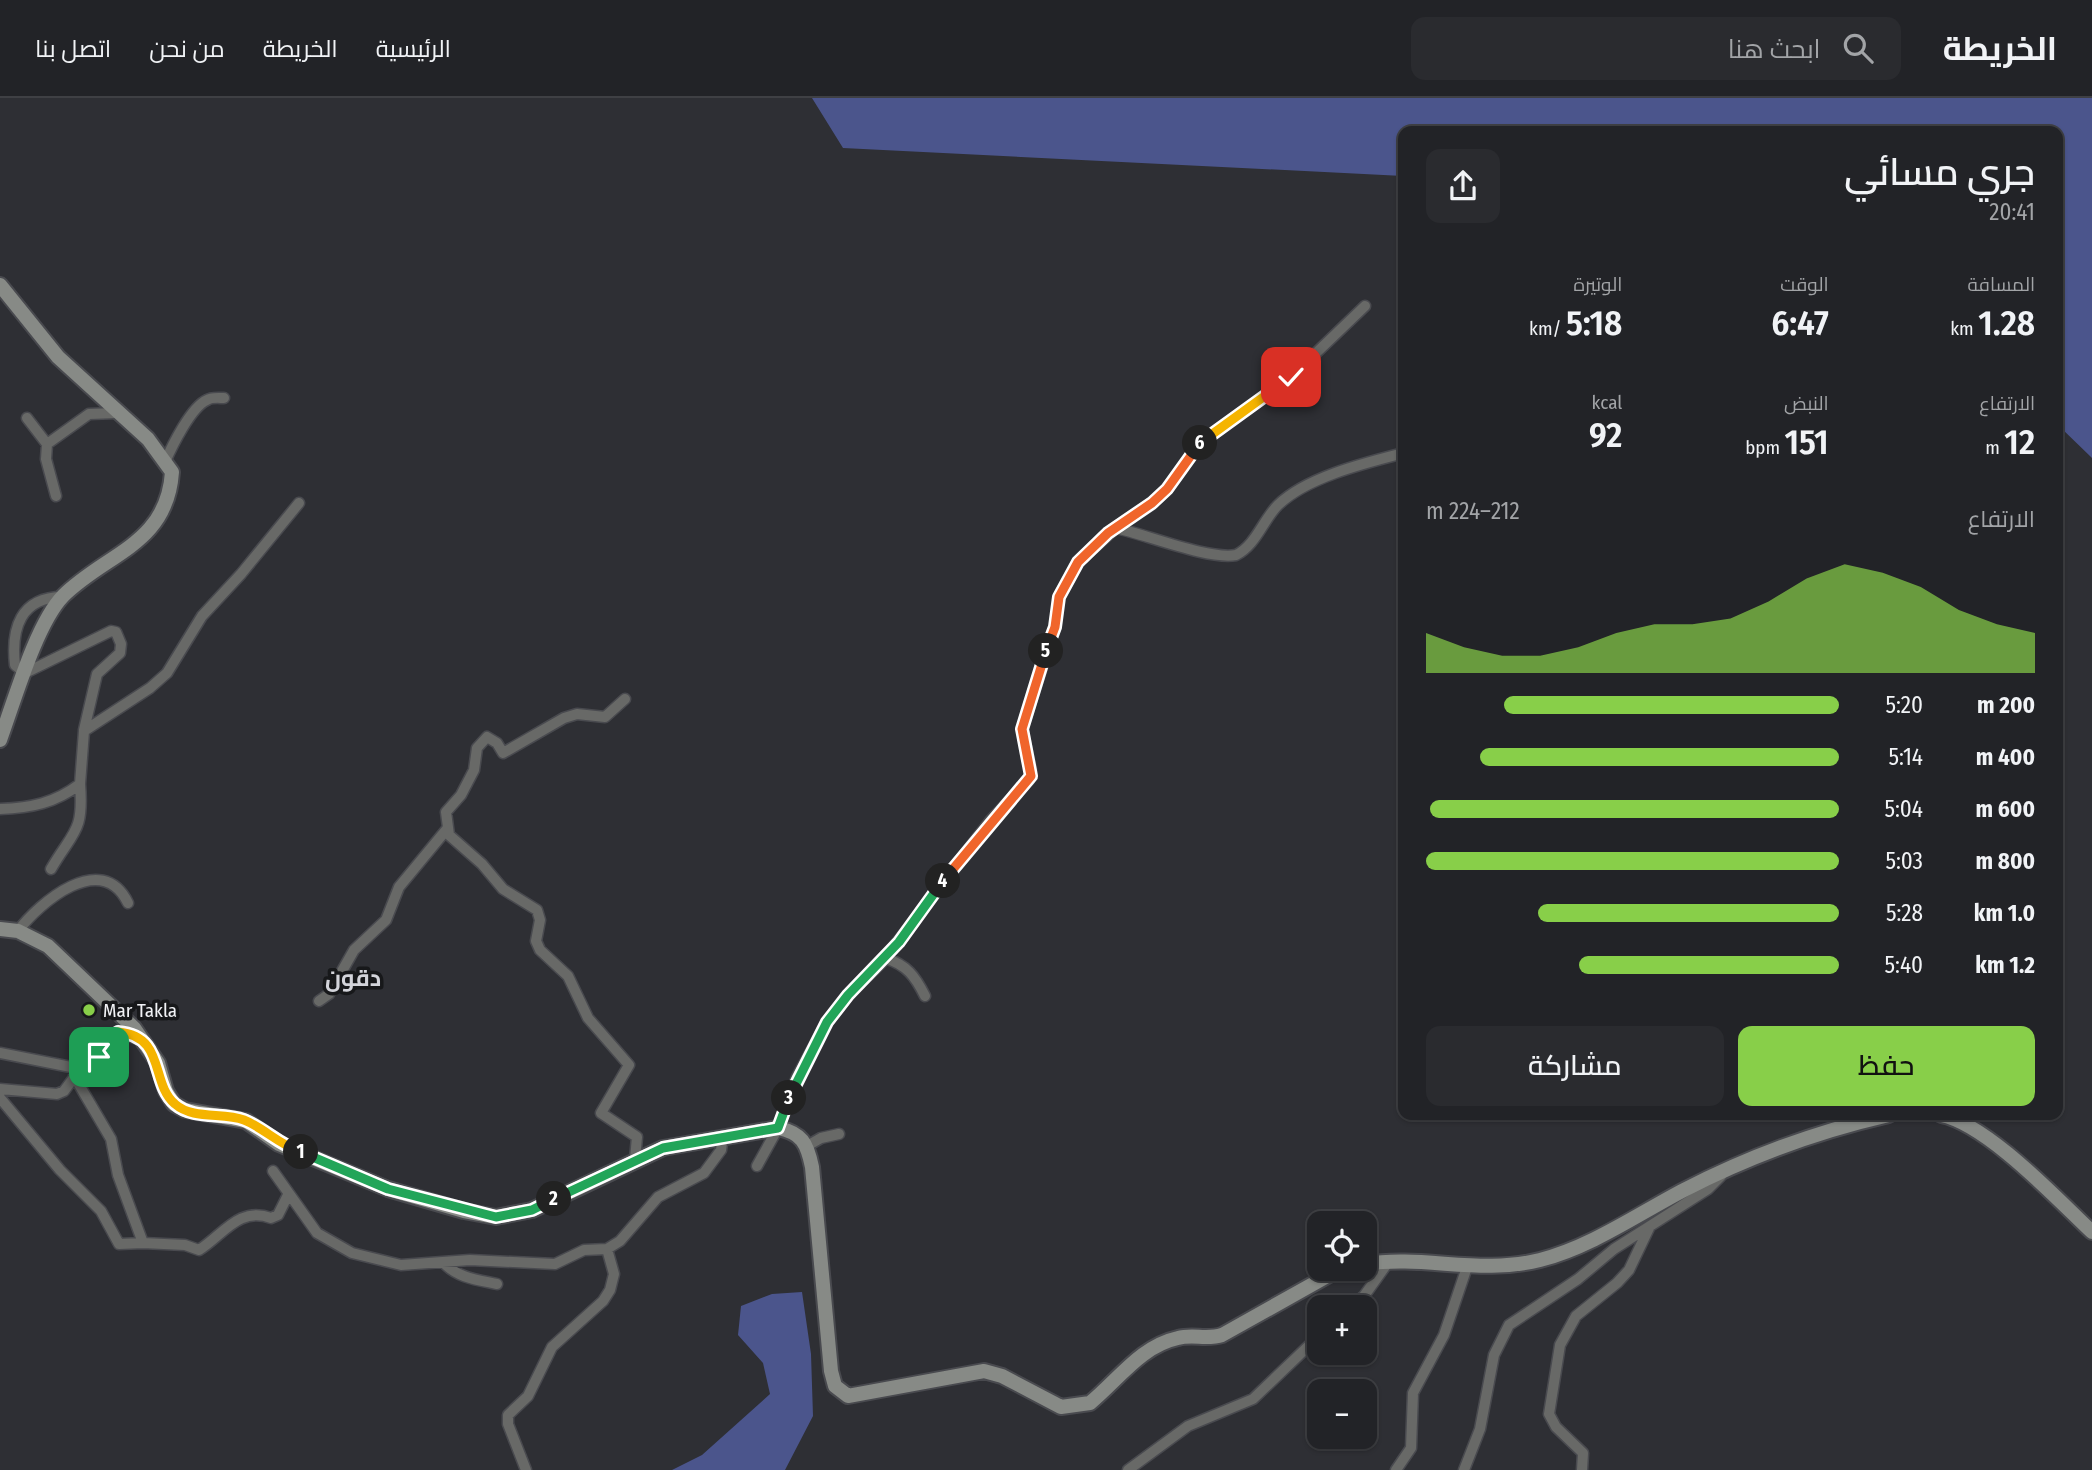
<!DOCTYPE html>
<html lang="ar">
<head>
<meta charset="utf-8">
<style>
  :root { --surface:#222327; --page:#2a2b2f; --text:#f1f3f6; --muted:#a2a4a7; --line:#3f4044; --accent:#88cf49 }
  body { margin:0; font-family:"Fira Sans Condensed",Cairo,sans-serif; background:var(--page); color:var(--text); direction:rtl; height:100vh; display:flex; flex-direction:column; font-size:26px; white-space:nowrap }
  * { box-sizing:border-box; margin:0 }
  p { font-size:23px; color:var(--muted) }
  .icon { flex:none; width:38px; height:38px; fill:none; stroke:currentColor; stroke-width:2; stroke-linecap:round; stroke-linejoin:round }
  .map { position:relative; flex:1; overflow:hidden; direction:ltr }
  .drawer { position:absolute; left:1398px; top:28px; width:665px; height:994px; display:flex; flex-direction:column; background:var(--surface); border-radius:14px; box-shadow:0 2px 5px #0004,0 0 0 2px var(--line); direction:rtl }
  .drawer>* { flex:none }
  .buttons { position:absolute; left:1307px; top:1113px; display:grid; gap:14px }
  .buttons a { display:grid; place-items:center; width:70px; height:70px; border-radius:14px; background:var(--surface); box-shadow:0 2px 5px #0004,0 0 0 2px var(--line); font-size:35px }
  .pin { position:absolute; display:grid; place-items:center; width:60px; height:60px; color:#fff; margin:-30px; border-radius:14px; box-shadow:0 4px 10px #0006 }
  .km { position:absolute; width:35px; height:35px; margin:-18px; border-radius:50%; background:#222; color:#fff; font-size:19px; line-height:35px; text-align:center }
  .round { display:grid; place-items:center; flex:none; width:74px; height:74px; border-radius:14px; background:var(--page) }
  .head { display:flex; align-items:center; justify-content:space-between; height:119px; padding:0 28px }
  h1 { font-size:38px; font-weight:600; line-height:52px }
  .figures { display:grid; grid-template-columns:repeat(3,1fr); gap:10px; height:119px; padding:7px 28px }
  .figures div { display:grid; align-content:center }
  .figures b { font-size:35px; font-weight:600 }
  .figures small { font-size:19px; font-weight:400 }
  .figures p { font-size:19px }
  .chart { height:196px; padding:14px 28px }
  .chart p { display:flex; justify-content:space-between }
  .chart svg { width:100%; height:126px; margin-top:7px; fill:var(--accent); opacity:.7 }
  .primary-button { display:flex; gap:14px; margin-top:auto; padding:14px 28px }
  .primary-button a { flex:1; height:80px; border-radius:14px; background:var(--accent); color:#111; font-size:28px; font-weight:600; line-height:80px; text-align:center }
  .primary-button a+a { background:var(--page); color:var(--text) }
  ul { padding:0 28px; list-style:none; font-size:23px }
  li { display:grid; grid-template-columns:112px 84px 1fr; align-items:center; height:52px }
  li i { height:18px; border-radius:9px; background:var(--accent) }
  header { display:flex; align-items:center; gap:42px; box-sizing:border-box; height:98px; padding:0 35px; background:var(--surface); border-bottom:2px solid var(--line) }
  header strong { font-size:33px }
  nav { display:flex; gap:38px; margin-inline-start:auto; font-size:24px }
  .search { width:490px; height:63px; background:var(--page); display:flex; align-items:center; gap:18px; box-sizing:border-box; padding:0 24px; border-radius:14px; color:var(--muted); font-size:26px }
  .map>svg:first-child { display:block }
  .green { fill:#4b558c }
  .lines { fill:none; stroke-linecap:round; stroke-linejoin:round }
  .street-casing { stroke:#494a4f; stroke-width:13 }
  .secondary-casing { stroke:#494a4f; stroke-width:18 }
  .street { stroke:#686967; stroke-width:10 }
  .secondary { stroke:#878a86; stroke-width:14 }
  .split-1-casing { stroke:#fff; stroke-width:14 }
  .split-2-casing { stroke:#fff; stroke-width:14 }
  .split-3-casing { stroke:#fff; stroke-width:14 }
  .split-4-casing { stroke:#fff; stroke-width:14 }
  .split-5-casing { stroke:#fff; stroke-width:14 }
  .split-6-casing { stroke:#fff; stroke-width:14 }
  .split-7-casing { stroke:#fff; stroke-width:14 }
  .split-1 { stroke:#f5b400; stroke-width:9 }
  .split-2 { stroke:#22a559; stroke-width:9 }
  .split-3 { stroke:#22a559; stroke-width:9 }
  .split-4 { stroke:#22a559; stroke-width:9 }
  .split-5 { stroke:#f0652b; stroke-width:9 }
  .split-6 { stroke:#f0652b; stroke-width:9 }
  .split-7 { stroke:#f5b400; stroke-width:9 }
  .poi-dot { fill:#88cf49; stroke:#17181a; stroke-width:2.5 }
  .labels { text-anchor:middle; stroke-width:7; stroke-linejoin:round; paint-order:stroke }
  .poi-label { font-size:19px; fill:#f2f3f6; stroke:#17181a; text-anchor:start }
  .quarter-label { font-size:23px; font-weight:bold; fill:#d3d4da; stroke:#17181a }
</style>
</head>
<body>
<header>
<strong>الخريطة</strong>
<div class="search"><svg class="icon" aria-label="search" viewBox="0 0 24 24"><circle cx="10" cy="10" r="6"/><path d="M15 15l6 6"/></svg>ابحث هنا</div>
<nav><a>الرئيسية</a><a>الخريطة</a><a>من نحن</a><a>اتصل بنا</a></nav>
</header>
<div class="map">
<svg width="2092" height="1372" viewBox="0 0 2092 1372">
  <rect width="100%" height="100%" fill="#2e2f34"/>
  <path class="green" d="M 812,0 L 2092,0 L 2092,360 L 2058,327 L 2058,33 L 1404,33 L 1403,78 L 843,50 Z
    M 802,1194 L 811,1256 L 813,1318 L 785,1372 L 672,1372 L 702,1357 L 770,1296 L 763,1265 L 738,1237 L 741,1208 L 772,1196 Z"/>
  <g class="lines">
    <g class="street-casing">
      <path id="street" d="M 27,320 L 47,346 L 89,316 L 116,315
        M 47,346 L 46,361 L 56,398
        M 165,364 C 172,348 191,309 207,302 C 211,299 218,300 224,300
        M 1116,430 L 1152,406 L 1167,391 L 1201,344 L 1291,279 L 1365,208
        M 63,499 C 20,499 11,531 15,567 L 25,575 L 111,533 L 116,534 L 121,546 L 120,555 L 97,576 L 84,632
        M 625,601 L 605,619 L 577,616 L 564,620 L 503,655 L 497,645 L 487,639 L 477,650 L 474,672 L 461,697 L 446,714 L 449,737 L 482,766 L 503,791 L 537,812 L 540,822 L 536,843 L 540,852 L 568,878 L 588,920 L 629,967 L 601,1015 L 637,1039 L 635,1061
        M 0,711 C 31,710 55,705 80,686 L 84,633 L 150,590 L 167,575 L 202,518 L 241,476 L 299,405
        M 51,771 C 73,733 84,735 80,686
        M 18,833 C 39,805 102,751 128,805
        M 885,860 C 907,867 915,878 925,898
        M 319,903 L 329,896 L 354,852 L 386,822 L 399,789 L 447,731
        M 0,955 L 81,971 L 99,959 L 118,934 L 141,942
        M 0,991 L 57,996 L 64,993 L 78,974
        M 0,1000 L 60,1072 L 101,1113 L 119,1146 L 143,1145 L 118,1077 L 111,1041 L 74,978
        M 807,1048 L 821,1040 L 839,1036
        M 757,1068 L 778,1030 L 797,979 L 827,924 L 848,897 L 883,863 L 991,722 L 1029,682 L 1031,672 L 1022,631 L 1055,529 L 1059,499 L 1078,464 L 1116,430 C 1147,437 1209,462 1236,457 C 1256,447 1263,422 1278,407 C 1307,379 1365,365 1404,355
        M 273,1073 L 317,1135 L 352,1155 L 401,1167 L 470,1162 L 555,1166 L 584,1152 L 607,1151 L 620,1143 L 658,1099 L 704,1075 L 721,1052 L 723,1038
        M 143,1145 L 185,1147 L 199,1152 C 223,1137 239,1108 271,1120 L 278,1117 L 288,1097
        M 443,1164 C 457,1180 478,1182 497,1186
        M 1351,1209 L 1364,1198 L 1389,1163
        M 526,1372 L 508,1326 L 508,1317 L 528,1298 L 552,1249 L 603,1203 L 610,1192 L 614,1176 L 607,1151
        M 1128,1372 L 1188,1328 L 1253,1301 L 1320,1237
        M 1396,1372 L 1411,1350 L 1413,1295 L 1444,1237 L 1467,1169
        M 1464,1372 L 1480,1331 L 1494,1257 L 1509,1227 L 1578,1181 L 1614,1151 L 1708,1091 L 1721,1078
        M 1582,1372 L 1583,1355 L 1556,1329 L 1549,1316 L 1560,1247 L 1576,1218 L 1617,1185 L 1629,1172 L 1650,1128"/>
    </g>
    <g class="secondary-casing">
      <path id="secondary" d="M 0,187 L 58,259 L 148,341 L 172,374 C 167,447 106,455 63,498 C 36,526 14,604 0,642
        M 0,831 L 18,833 L 48,848 L 134,930 L 158,965 L 166,993 L 174,1006 L 185,1012 L 246,1023 L 279,1046 L 388,1091 L 464,1113 L 496,1119 L 532,1112 L 663,1050 L 778,1030 C 802,1035 807,1045 812,1069 L 831,1273 L 835,1288 L 848,1298 L 984,1273 L 1002,1278 L 1061,1309 L 1090,1305 C 1119,1281 1141,1248 1178,1240 C 1193,1236 1207,1242 1222,1237 L 1331,1176 L 1347,1171
        M 1941,1017 C 1987,1026 2057,1101 2092,1134
        M 1365,1166 C 1424,1157 1481,1177 1540,1162 C 1591,1149 1638,1116 1684,1092 C 1748,1059 1819,1033 1889,1017"/>
    </g>
    <use href="#street" class="street"/>
    <use href="#secondary" class="secondary"/>
  </g>
  <g class="lines">
    <g class="split-1-casing">
      <path id="split-1" d="M 99,959 L 112,938 L 118,934 C 166,938 150,985 175,1006 C 193,1022 223,1014 244,1022 C 264,1030 278,1046 301,1054"/>
    </g>
    <g class="split-2-casing">
      <path id="split-2" d="M 301,1054 L 388,1091 L 496,1119 L 532,1112 L 554,1101"/>
    </g>
    <g class="split-3-casing">
      <path id="split-3" d="M 554,1101 L 663,1050 L 778,1030 L 789,1000"/>
    </g>
    <g class="split-4-casing">
      <path id="split-4" d="M 789,1000 L 827,924 L 848,897 L 899,844 L 943,783"/>
    </g>
    <g class="split-5-casing">
      <path id="split-5" d="M 943,783 L 1031,678 L 1022,631 L 1046,553"/>
    </g>
    <g class="split-6-casing">
      <path id="split-6" d="M 1046,553 L 1055,529 L 1059,499 L 1078,464 L 1108,435 L 1152,405 L 1167,391 L 1200,345"/>
    </g>
    <g class="split-7-casing">
      <path id="split-7" d="M 1200,345 L 1291,279"/>
    </g>
    <use href="#split-1" class="split-1"/>
    <use href="#split-2" class="split-2"/>
    <use href="#split-3" class="split-3"/>
    <use href="#split-4" class="split-4"/>
    <use href="#split-5" class="split-5"/>
    <use href="#split-6" class="split-6"/>
    <use href="#split-7" class="split-7"/>
  </g>
  <circle class="poi-dot" cx="89" cy="912" r="7"/>
  <g class="labels">
    <g class="poi-label">
      <text x="103" y="919">Mar Takla</text>
    </g>
    <g class="quarter-label">
      <text x="353" y="888">دقون</text>
    </g>
  </g>
</svg>
<div class="buttons">
<a><svg class="icon" aria-label="locate" viewBox="0 0 24 24"><circle cx="12" cy="12" r="6"/><path d="M12 2v4M12 18v4M2 12h4M18 12h4"/></svg></a>
<a>+</a>
<a>−</a>
</div>
<div class="pin" style="left:99px;top:959px;background:#1e9e55"><svg class="icon" aria-label="arrive" viewBox="0 0 24 24"><path d="M6 21V4h12l-3 4 3 4H6"/></svg></div>
<div class="pin" style="left:1291px;top:279px;background:#d93025"><svg class="icon" aria-label="check" viewBox="0 0 24 24"><path d="M5 12l5 5 9-10"/></svg></div>
<b class="km" style="left:301px;top:1054px">1</b>
<b class="km" style="left:554px;top:1101px">2</b>
<b class="km" style="left:789px;top:1000px">3</b>
<b class="km" style="left:943px;top:783px">4</b>
<b class="km" style="left:1046px;top:553px">5</b>
<b class="km" style="left:1200px;top:345px">6</b>
<section class="drawer">
<div class="head"><div><h1>جري مسائي</h1><p>20:41</p></div><a class="round"><svg class="icon" aria-label="share" viewBox="0 0 24 24"><path d="M12 15V3M7 8l5-5 5 5M5 13v7h14v-7"/></svg></a></div>
<div class="figures">
<div><p>المسافة</p><b>1.28<small> km</small></b></div>
<div><p>الوقت</p><b>6:47</b></div>
<div><p>الوتيرة</p><b>5:18<small> /km</small></b></div>
</div>
<div class="figures">
<div><p>الارتفاع</p><b>12<small> m</small></b></div>
<div><p>النبض</p><b>151<small> bpm</small></b></div>
<div><p>kcal</p><b>92</b></div>
</div>
<div class="chart"><p><span>الارتفاع</span>212–224 m</p>
<svg viewBox="0 0 160 44" preserveAspectRatio="none"><path d="M0 44V30L10 35L20 38L30 38L40 35L50 30L60 27L70 27L80 25L90 19L100 11L110 6L120 9L130 14L140 22L150 27L160 30V44z"/></svg>
</div>
<ul>
<li><b>200 m</b>5:20<i style="width:81%"></i></li>
<li><b>400 m</b>5:14<i style="width:87%"></i></li>
<li><b>600 m</b>5:04<i style="width:99%"></i></li>
<li><b>800 m</b>5:03<i style="width:100%"></i></li>
<li><b>1.0 km</b>5:28<i style="width:73%"></i></li>
<li><b>1.2 km</b>5:40<i style="width:63%"></i></li>
</ul>
<div class="primary-button"><a>حفظ</a><a>مشاركة</a></div>
</section>
</div>
</body>
</html>
